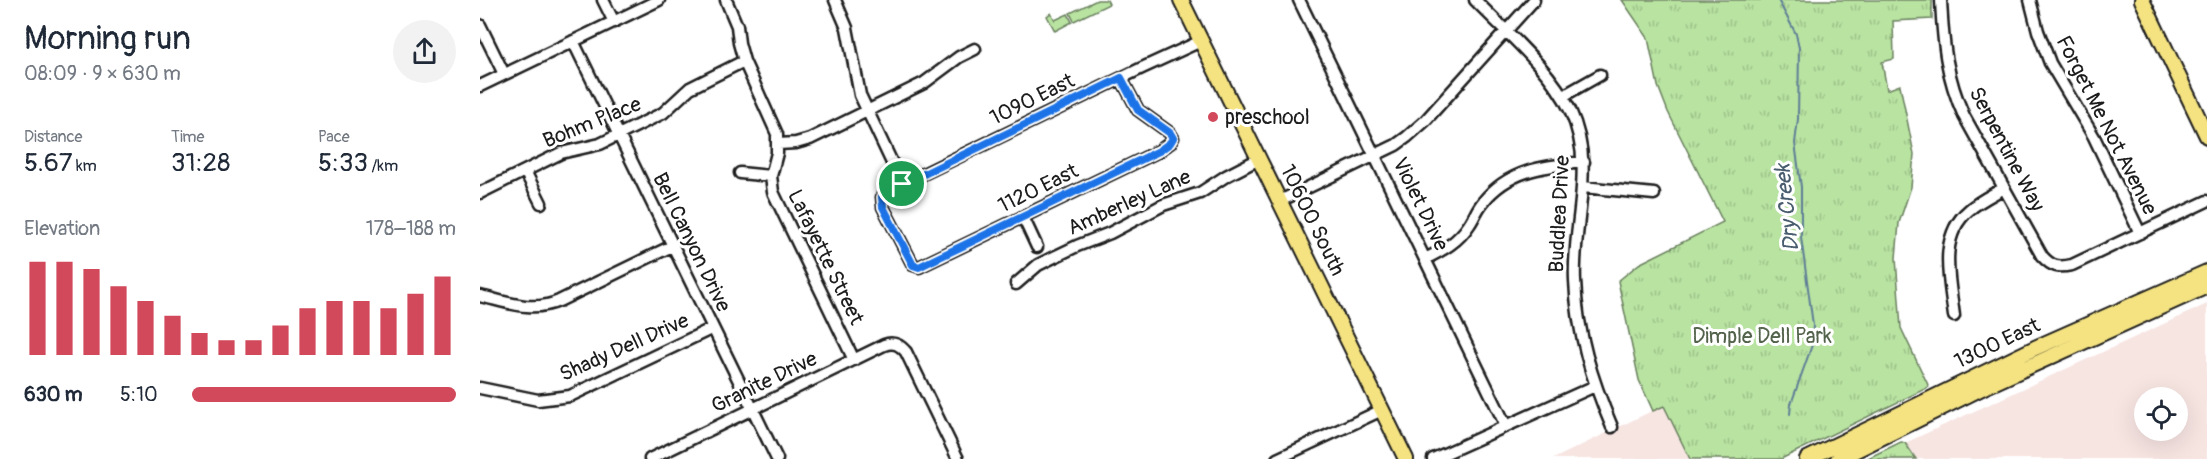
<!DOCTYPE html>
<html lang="en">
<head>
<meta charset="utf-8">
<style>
  :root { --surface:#fff; --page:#f2f2f3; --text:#1f2937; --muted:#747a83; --accent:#d1495b }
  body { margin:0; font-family:Pangolin,sans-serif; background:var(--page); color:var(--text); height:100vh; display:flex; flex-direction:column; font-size:22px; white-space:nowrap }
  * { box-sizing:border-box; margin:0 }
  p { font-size:20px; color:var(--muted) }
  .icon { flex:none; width:33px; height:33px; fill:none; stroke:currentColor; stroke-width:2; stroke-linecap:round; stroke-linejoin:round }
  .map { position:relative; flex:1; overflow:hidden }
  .drawer { display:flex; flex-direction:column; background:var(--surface); width:480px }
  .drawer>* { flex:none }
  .buttons { position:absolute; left:1654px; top:387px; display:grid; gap:12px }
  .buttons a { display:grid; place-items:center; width:54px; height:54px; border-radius:50%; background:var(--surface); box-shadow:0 6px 24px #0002; font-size:30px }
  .pin { position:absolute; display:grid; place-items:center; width:51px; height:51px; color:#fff; margin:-26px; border:3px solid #fff; border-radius:50%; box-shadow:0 2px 6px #0007 }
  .round { display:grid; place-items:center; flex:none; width:63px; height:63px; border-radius:32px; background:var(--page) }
  .summary { display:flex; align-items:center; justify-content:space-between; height:102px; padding:0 24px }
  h1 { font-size:33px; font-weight:600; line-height:45px }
  .metrics { display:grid; grid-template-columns:repeat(3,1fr); gap:9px; height:102px; padding:6px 24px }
  .metrics div { display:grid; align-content:center }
  .metrics b { font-size:26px; font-weight:600 }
  .metrics small { font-size:16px; font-weight:400 }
  .metrics p { font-size:16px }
  .chart { height:168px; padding:12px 24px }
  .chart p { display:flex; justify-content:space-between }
  .chart svg { width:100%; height:108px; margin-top:6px; stroke:var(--accent); stroke-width:6 }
  ul { padding:0 24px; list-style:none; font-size:20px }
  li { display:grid; grid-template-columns:96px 72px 1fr; align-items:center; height:45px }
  li i { height:15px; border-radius:8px; background:var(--accent) }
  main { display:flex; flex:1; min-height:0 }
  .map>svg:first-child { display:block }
  .built { fill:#f7e5e2; fill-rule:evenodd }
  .grass { fill:#b8e3a1; stroke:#6a805e; stroke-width:1.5 }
  .park { fill:url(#park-tufts); stroke:#6a805e; stroke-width:1.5 }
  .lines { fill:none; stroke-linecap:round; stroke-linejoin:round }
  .stream { stroke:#5f7e96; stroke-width:2 }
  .minor-casing { stroke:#1c1c1c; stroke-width:15 }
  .major-casing { stroke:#1c1c1c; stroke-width:18 }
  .minor { stroke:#fff; stroke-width:10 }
  .major { stroke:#f5e382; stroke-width:14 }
  .route-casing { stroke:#fff; stroke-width:12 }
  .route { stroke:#1a73e8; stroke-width:8 }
  .poi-dot { fill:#d1495b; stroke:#fff; stroke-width:2 }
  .labels { text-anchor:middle; stroke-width:6; stroke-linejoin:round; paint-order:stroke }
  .street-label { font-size:21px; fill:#1c1c1c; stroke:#fff }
  .poi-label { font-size:21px; fill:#1c1c1c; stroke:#fff; text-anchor:start }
  .park-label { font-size:21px; fill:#53624b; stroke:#fff }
  .water-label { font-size:22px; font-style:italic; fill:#495d6e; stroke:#fff }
</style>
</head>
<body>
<main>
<section class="drawer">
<div class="summary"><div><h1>Morning run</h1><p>08:09 · 9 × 630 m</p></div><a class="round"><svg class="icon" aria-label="share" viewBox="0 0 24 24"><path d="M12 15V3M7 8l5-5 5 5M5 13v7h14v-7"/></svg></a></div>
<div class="metrics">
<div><p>Distance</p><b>5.67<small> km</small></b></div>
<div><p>Time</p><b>31:28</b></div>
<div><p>Pace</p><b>5:33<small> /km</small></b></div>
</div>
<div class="chart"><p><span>Elevation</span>178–188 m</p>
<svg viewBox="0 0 160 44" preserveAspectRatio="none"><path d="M5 44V6M15 44V6M25 44V9M35 44V16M45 44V22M55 44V28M65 44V35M75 44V38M85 44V38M95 44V32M105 44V25M115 44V22M125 44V22M135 44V25M145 44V19M155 44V12"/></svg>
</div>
<ul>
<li><b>630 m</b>5:10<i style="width:100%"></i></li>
</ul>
</section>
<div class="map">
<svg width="1727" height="459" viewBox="0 0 1727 459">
  <defs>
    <pattern id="park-tufts" width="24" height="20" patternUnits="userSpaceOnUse" patternTransform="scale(1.5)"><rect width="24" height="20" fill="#b8e3a1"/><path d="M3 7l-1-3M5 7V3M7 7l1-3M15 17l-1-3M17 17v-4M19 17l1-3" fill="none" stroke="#9ec28a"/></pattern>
  </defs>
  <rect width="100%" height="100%" fill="#fff"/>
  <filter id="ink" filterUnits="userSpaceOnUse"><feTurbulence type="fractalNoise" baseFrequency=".0167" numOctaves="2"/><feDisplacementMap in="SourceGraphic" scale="12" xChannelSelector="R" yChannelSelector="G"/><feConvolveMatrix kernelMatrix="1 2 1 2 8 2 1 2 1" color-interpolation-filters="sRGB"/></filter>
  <g filter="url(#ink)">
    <path class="built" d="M 1727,304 L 1727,459 L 1436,459 L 1425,443 ZM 1665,398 L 1698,398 L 1698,430 L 1665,430 Z
      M 1184,405 L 1210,459 L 1073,459 Z"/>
    <path class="grass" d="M 617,0 L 627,0 L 629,4 L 594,21 L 590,13 Z
      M 571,13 L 575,20 L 588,14 L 592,22 L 575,31 L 567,16 Z"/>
    <path class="park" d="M 1142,0 L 1452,0 L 1452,19 L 1413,21 L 1414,59 L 1402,62 L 1407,90 L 1420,85 L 1434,154 L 1431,187 L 1419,223 L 1416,258 L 1421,328 L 1449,387 L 1301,459 L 1210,459 L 1184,406 L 1173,411 L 1159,380 L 1138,281 L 1159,264 L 1243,222 L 1188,112 L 1178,86 L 1168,38 Z
      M 1421,442 L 1425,443 L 1436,459 L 1386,459 Z"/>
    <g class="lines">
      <path class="stream" d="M 1298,0 L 1316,34 L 1319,48 L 1318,119 L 1315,143 L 1321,187 L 1321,237 L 1333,325 L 1332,345 L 1311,404 L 1310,414"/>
      <g class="minor-casing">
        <path id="minor" d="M 123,0 L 134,22
          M 246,0 L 257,26 L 259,43 L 264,61 L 297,134 L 297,153 L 291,176 L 293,192 L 374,360
          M 355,0 L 367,28 L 380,95 L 422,184
          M 819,0 L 1026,426
          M 995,0 C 1026,32 1071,70 1090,110 C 1117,169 1092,221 1095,281 C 1097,333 1112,380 1132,427
          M 1461,0 C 1463,43 1466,76 1484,116 L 1562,256 C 1572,267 1578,268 1592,265 L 1727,201
          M 1550,0 L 1558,31 L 1570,63 L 1614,137 L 1660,233
          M 0,25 L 24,74
          M 93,41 L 297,459
          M 641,78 L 658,110 L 690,133 L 693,138 L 690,143 L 679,151 L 445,264 L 439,267 L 433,265 L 403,207 L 402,197 C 410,187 425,182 437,177 L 662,68 L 721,41
          M 0,86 L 179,0
          M 1083,96 L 1120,75
          M 298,144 L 316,143 L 330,139 L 444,83 L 479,57 L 495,49
          M 45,171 L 61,203
          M 260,173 L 291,176
          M 1103,187 L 1174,194
          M 0,193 L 81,153 L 120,144 L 183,113 L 210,88 L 264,61
          M 800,201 L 916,145 L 927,137 L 945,121 L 1054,0
          M 543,217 L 557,247
          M 945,259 C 963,250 978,242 989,225 C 994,218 997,209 1003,202 C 1029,169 1066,166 1104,162
          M 536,284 L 558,265 L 572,258 L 597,246 L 630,233 L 683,205 L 720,193 L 746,176 L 779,159
          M 0,296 C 27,302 52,313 79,301 L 192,246
          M 1474,316 C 1470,281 1457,237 1489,210 C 1499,201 1512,195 1524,188
          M 0,388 L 58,400 L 90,396 L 233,328
          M 170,459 L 404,345 C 414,341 420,345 426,352 L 478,459
          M 797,459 L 902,410
          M 953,459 L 1115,386"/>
      </g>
      <g class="major-casing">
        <path id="major" d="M 701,0 L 926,459
          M 1662,0 L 1727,136
          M 1327,459 L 1555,348 L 1727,272
          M 1358,459 L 1506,386 L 1727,286"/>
      </g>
      <use href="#minor" class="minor"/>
      <use href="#major" class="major"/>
    </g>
  </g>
  <g class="lines" filter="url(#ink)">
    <g class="route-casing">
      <path id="route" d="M 641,78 L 658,110 L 690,133 L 693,138 L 690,143 L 679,151 L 445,264 L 439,267 L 433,265 L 403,207 L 402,197 L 405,193 Z"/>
    </g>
    <use href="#route" class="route"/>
  </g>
  <circle class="poi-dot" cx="733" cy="117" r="6"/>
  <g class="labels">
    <g class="street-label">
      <text transform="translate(552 99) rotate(-26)" y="7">1090 East</text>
      <text transform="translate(112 122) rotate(-22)" y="7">Bohm Place</text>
      <text transform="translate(1627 125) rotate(63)" y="7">Forget Me Not Avenue</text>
      <text transform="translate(1527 149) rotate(62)" y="7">Serpentine Way</text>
      <text transform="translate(558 188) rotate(-26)" y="7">1120 East</text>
      <text transform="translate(649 202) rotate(-24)" y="7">Amberley Lane</text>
      <text transform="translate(941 204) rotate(64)" y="7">Violet Drive</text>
      <text transform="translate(1079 214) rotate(-87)" y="7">Buddlea Drive</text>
      <text transform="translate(833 220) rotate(64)" y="7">10600 South</text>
      <text transform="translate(212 242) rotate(64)" y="7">Bell Canyon Drive</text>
      <text transform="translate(346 257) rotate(64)" y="7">Lafayette Street</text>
      <text transform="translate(1517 343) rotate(-25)" y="7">1300 East</text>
      <text transform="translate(144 347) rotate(-24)" y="7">Shady Dell Drive</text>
      <text transform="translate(284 382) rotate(-26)" y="7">Granite Drive</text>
    </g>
    <g class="poi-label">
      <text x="745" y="124">preschool</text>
    </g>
    <g class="park-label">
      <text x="1282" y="343">Dimple Dell Park</text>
    </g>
    <g class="water-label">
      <text transform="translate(1306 208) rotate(-96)" y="8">Dry Creek</text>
    </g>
  </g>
</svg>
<div class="buttons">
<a><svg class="icon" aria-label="locate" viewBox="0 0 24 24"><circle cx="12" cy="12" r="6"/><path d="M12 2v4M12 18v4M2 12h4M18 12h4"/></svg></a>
</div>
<div class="pin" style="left:422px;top:184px;background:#1e9e55"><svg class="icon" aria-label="arrive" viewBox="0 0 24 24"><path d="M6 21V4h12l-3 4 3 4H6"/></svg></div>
</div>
</main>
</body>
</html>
